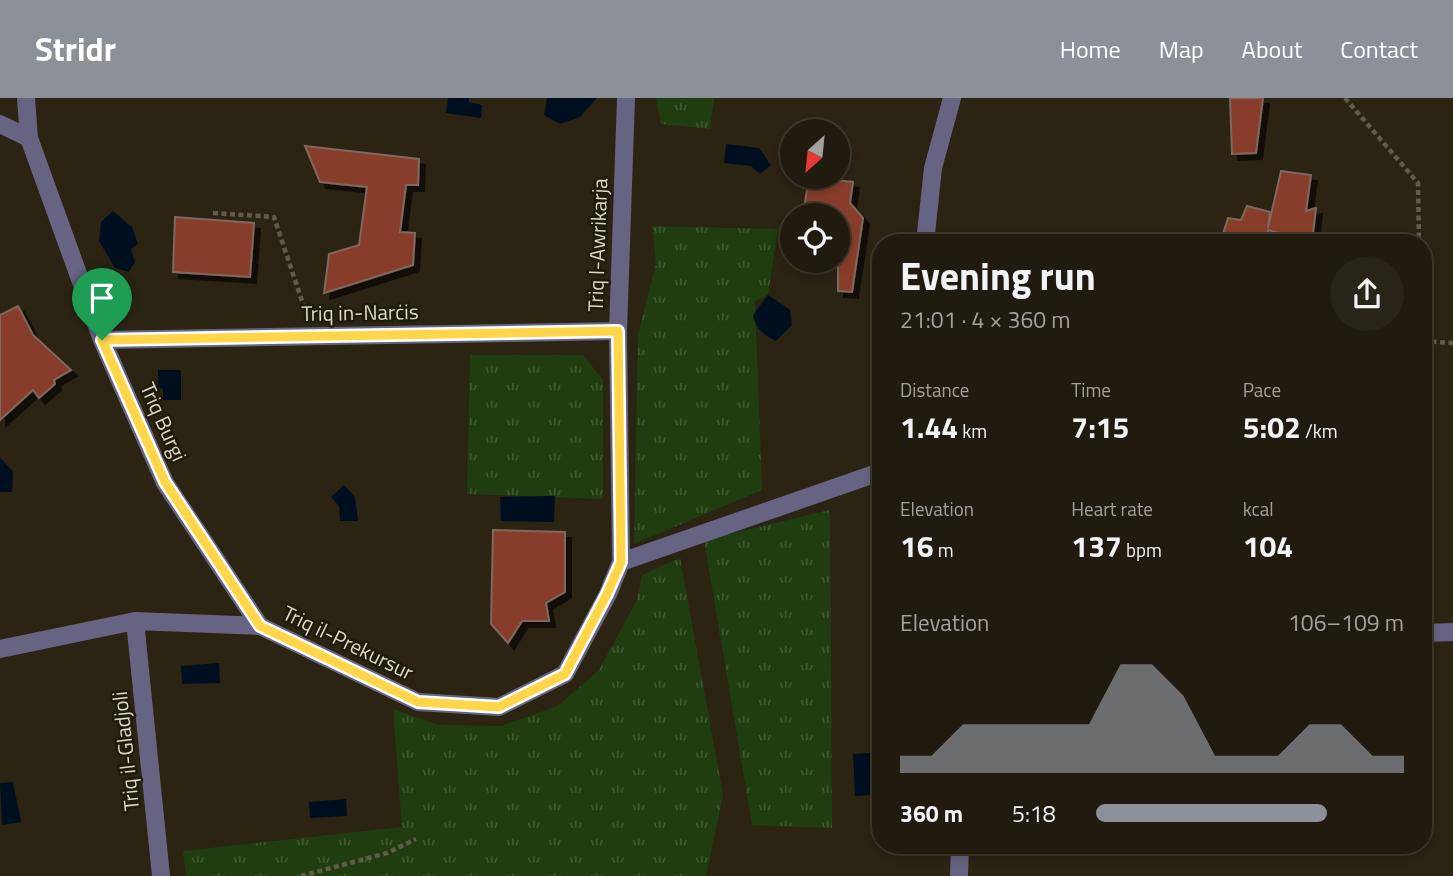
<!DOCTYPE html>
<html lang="en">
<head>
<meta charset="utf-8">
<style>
  :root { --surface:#201b0e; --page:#282417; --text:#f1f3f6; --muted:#a2a19e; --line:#3d392e; --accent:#8c9099 }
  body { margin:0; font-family:"Titillium Web",sans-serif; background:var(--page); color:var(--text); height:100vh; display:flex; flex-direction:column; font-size:26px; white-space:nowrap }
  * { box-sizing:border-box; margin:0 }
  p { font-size:23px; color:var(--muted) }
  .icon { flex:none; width:38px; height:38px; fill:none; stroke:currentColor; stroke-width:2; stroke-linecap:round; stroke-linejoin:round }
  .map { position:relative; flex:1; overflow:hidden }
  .panel { position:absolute; left:872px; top:136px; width:560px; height:620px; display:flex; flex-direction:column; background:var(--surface); border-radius:28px; box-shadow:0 4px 10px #0003,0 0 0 2px var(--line) }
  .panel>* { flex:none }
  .needle { width:46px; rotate:207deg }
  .buttons { position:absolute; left:780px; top:21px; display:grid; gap:14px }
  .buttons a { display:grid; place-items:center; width:70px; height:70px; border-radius:50%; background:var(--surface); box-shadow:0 4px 10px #0003,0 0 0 2px var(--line); font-size:35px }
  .pin { position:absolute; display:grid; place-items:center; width:60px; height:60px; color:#fff; margin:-72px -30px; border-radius:50% 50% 50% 0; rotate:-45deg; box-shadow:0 0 7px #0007 }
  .pin .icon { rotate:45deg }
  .round { display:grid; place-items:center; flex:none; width:74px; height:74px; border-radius:37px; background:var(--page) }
  .summary { display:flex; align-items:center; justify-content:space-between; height:119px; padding:0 28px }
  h1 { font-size:38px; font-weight:700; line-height:52px }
  .figures { display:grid; grid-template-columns:repeat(3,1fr); gap:10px; height:119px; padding:7px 28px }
  .figures div { display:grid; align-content:center }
  .figures b { font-size:30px; font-weight:700 }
  .figures small { font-size:19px; font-weight:400 }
  .figures p { font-size:19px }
  .chart { height:196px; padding:14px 28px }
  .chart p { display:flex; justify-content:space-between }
  .chart svg { width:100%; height:126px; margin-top:7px; fill:var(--accent); opacity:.7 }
  ul { padding:0 28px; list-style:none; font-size:23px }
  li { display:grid; grid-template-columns:112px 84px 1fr; align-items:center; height:52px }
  li i { height:18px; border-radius:9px; background:var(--accent) }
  header { display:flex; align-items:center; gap:42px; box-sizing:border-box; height:98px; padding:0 35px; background:var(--accent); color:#fff }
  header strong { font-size:33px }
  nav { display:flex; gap:38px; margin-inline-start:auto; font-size:24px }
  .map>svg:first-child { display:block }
  .grass { fill:url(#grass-tufts) }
  .water { fill:#000f1f }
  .building { fill:#883d2a; stroke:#7e6761; stroke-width:2; filter:url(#shadow) }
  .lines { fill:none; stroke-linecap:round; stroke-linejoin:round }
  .path { stroke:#615b4c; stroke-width:4.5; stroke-dasharray:5 3.5; stroke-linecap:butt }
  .minor { stroke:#666482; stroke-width:18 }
  .route-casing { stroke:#fff; stroke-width:14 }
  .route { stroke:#ffd54a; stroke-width:9 }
  .labels { text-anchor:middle; stroke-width:5; stroke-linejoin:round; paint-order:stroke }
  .street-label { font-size:21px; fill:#dbd8cd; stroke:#211b0a }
</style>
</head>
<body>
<header>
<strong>Stridr</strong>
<nav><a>Home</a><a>Map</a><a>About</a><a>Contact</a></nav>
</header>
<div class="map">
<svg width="1453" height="778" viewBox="0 0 1453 778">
  <defs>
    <pattern id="grass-tufts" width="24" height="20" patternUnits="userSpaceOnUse" patternTransform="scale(1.75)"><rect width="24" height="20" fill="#1f3d0f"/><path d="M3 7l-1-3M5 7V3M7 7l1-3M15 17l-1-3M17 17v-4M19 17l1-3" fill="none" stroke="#3f5831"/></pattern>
    <filter id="shadow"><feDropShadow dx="6" dy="6" stdDeviation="0" flood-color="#0009"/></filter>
  </defs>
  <rect width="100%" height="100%" fill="#2b2413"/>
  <path class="grass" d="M 656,0 L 714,0 L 710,31 L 661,26 Z
    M 652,128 L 778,131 L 768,197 L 755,203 L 762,392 L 634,446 L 638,237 L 656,166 Z
    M 470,257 L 583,257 L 603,282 L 603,401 L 467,396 Z
    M 830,412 L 832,730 L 752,727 L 704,442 Z
    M 680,460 L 723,697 L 706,778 L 186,778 L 183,753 L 402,729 L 393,611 L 439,627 L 501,628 L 558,608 L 599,572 L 637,502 L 642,477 Z"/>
  <path class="water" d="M 448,0 L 469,0 L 469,4 L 482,7 L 481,20 L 446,15 Z
    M 547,0 L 597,0 L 580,19 L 560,26 L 544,17 Z
    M 726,46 L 759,50 L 771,67 L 760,76 L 751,68 L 724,65 Z
    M 113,113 L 132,129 L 138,146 L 131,151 L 135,164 L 129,174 L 115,170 L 99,143 L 101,124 Z
    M 768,197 L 790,212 L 792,227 L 776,243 C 765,238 755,230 753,217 Z
    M 158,272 L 181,272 L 181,302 L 163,302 L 163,291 L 158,289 Z
    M 0,360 L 13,373 L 12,394 L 0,394 Z
    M 344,387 L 355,399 L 358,423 L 340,423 L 339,408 L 331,399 Z
    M 555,398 L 554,424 L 501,423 L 500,399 Z
    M 219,565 L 220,585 L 182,586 L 181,568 Z
    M 871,655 L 872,697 L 855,698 L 853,656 Z
    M 13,684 L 21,724 L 2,727 L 0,685 Z
    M 346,701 L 347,718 L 310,720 L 309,704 Z"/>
  <path class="building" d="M 1230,0 L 1263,0 L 1256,55 L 1232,56 Z
    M 305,48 L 419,61 L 418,87 L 406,87 L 400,134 L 415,135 L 413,167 L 324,195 L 329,156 L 359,147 L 367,89 L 320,84 Z
    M 1281,73 L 1311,77 L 1306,113 L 1316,110 L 1312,144 L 1268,132 L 1267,145 L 1220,145 L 1228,120 L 1241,122 L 1247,108 L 1270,114 L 1268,130 Z
    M 809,79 L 853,84 L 850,105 L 863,120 L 852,194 L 838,193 L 838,117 L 803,117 Z
    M 175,119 L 254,125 L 250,179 L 173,174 Z
    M 18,208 L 33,237 L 71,272 L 54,282 L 55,286 L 39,300 L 33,292 L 0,322 L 0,217 Z
    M 493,432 L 565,434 L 565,494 L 546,505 L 549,523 L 522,523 L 508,545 L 491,526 Z"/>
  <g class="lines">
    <path class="path" d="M 1345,0 L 1418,85 L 1419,145
      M 213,115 L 274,119 L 307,218
      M 1423,243 L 1453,245
      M 301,778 L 387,755 L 416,741"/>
    <path class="minor" d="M 26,0 L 29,40 L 102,242 L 165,385 L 260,528
      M 0,26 L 29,40
      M 925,145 L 933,70 L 952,0
      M 102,242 L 618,233
      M 621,464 L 618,233 L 626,0
      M 135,523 L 161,778
      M 1423,535 L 1453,534
      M 0,551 L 135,523 L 260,528 L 418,604 L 499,609 L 565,576 L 608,496 L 621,464 L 880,374
      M 959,778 L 960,747"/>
  </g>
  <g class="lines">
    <g class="route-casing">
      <path id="route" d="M 618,233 L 621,464 L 607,496 L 565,576 L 499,609 L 418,604 L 260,528 L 165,384 L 102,242 Z"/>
    </g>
    <use href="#route" class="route"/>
  </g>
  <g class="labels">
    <g class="street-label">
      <text transform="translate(598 147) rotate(-88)" y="7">Triq l-Awrikarja</text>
      <text transform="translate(360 215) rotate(-1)" y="7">Triq in-Narċis</text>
      <text transform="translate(163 324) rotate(66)" y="7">Triq Burgi</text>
      <text transform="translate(348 545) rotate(26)" y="7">Triq il-Prekursur</text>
      <text transform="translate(126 653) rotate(-96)" y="7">Triq il-Gladjoli</text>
    </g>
  </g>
</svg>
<div class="buttons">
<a><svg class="needle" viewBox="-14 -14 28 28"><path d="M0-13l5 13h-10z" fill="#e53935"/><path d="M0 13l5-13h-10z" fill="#a2a19e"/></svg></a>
<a><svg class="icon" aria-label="locate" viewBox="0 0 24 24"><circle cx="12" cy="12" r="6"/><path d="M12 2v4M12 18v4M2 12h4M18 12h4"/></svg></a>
</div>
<div class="pin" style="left:102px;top:242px;background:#1e9e55"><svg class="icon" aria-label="arrive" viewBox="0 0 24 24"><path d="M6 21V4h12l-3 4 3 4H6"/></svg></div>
<section class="panel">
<div class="summary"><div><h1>Evening run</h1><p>21:01 · 4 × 360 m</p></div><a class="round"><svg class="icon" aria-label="share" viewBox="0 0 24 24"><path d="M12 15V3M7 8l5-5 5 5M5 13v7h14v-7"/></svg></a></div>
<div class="figures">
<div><p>Distance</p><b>1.44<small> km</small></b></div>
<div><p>Time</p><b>7:15</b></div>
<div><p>Pace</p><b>5:02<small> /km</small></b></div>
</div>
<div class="figures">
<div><p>Elevation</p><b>16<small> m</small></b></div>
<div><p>Heart rate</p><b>137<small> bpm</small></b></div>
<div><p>kcal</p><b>104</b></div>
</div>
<div class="chart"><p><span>Elevation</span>106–109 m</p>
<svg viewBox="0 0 160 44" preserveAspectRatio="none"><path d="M0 44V38L10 38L20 27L30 27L40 27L50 27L60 27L70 6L80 6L90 17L100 38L110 38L120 38L130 27L140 27L150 38L160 38V44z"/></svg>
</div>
<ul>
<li><b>360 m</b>5:18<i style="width:75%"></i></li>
</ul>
</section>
</div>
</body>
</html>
